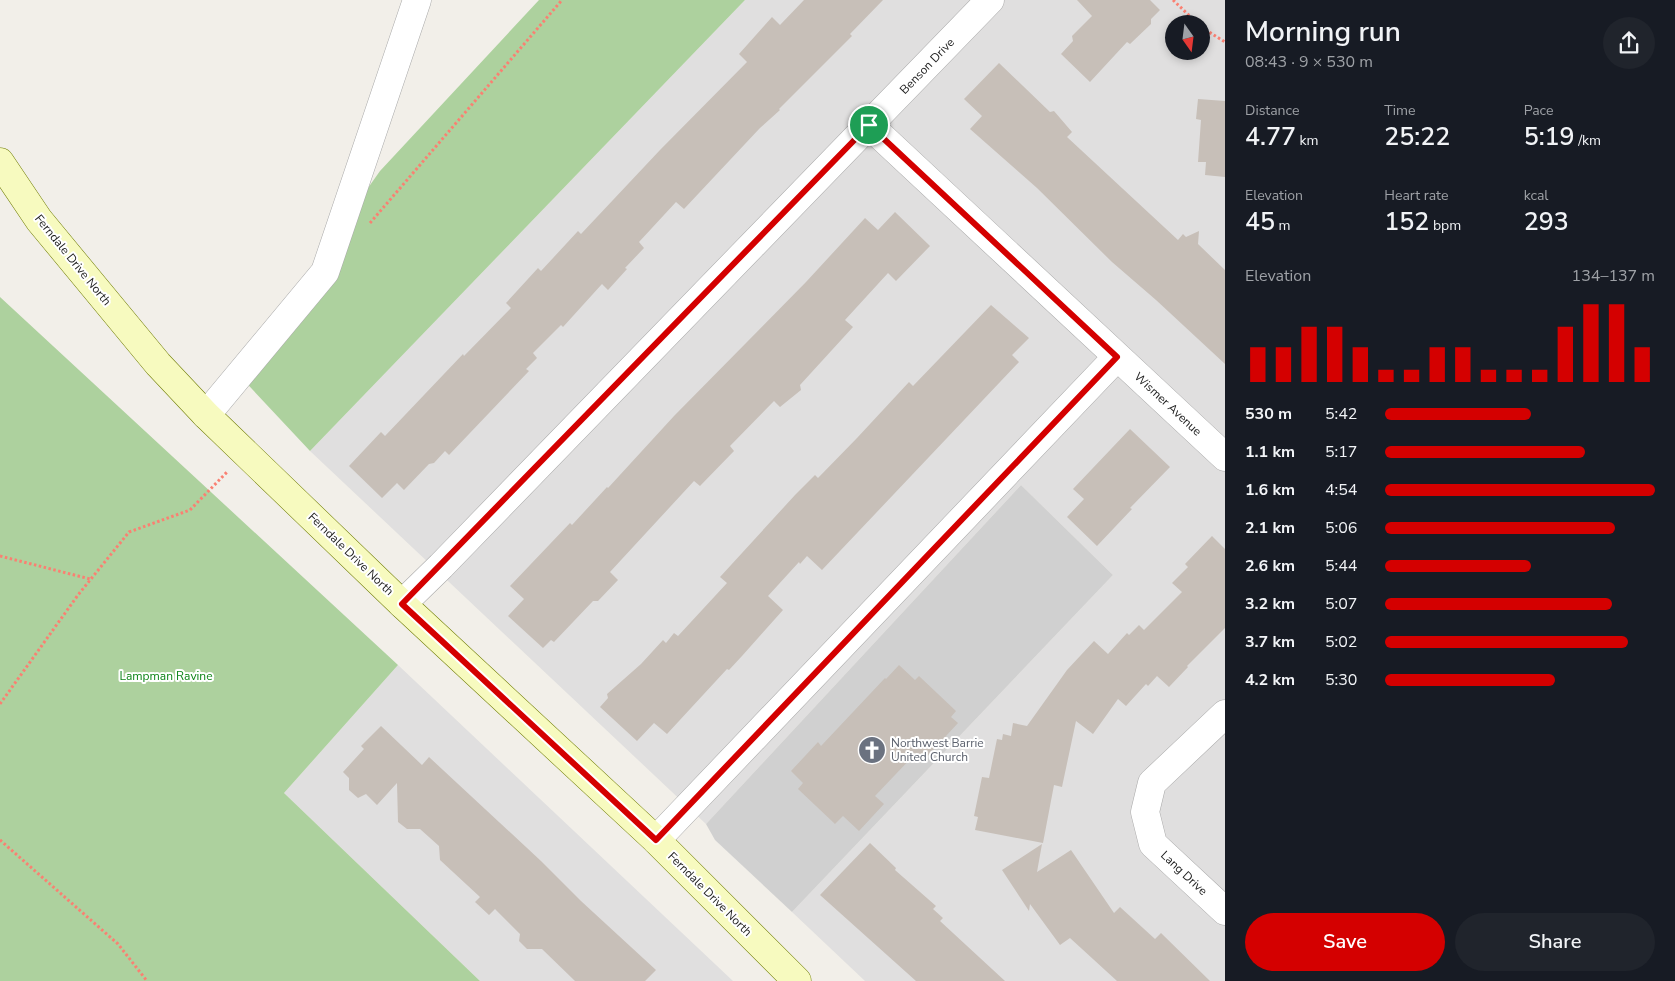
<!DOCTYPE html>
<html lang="en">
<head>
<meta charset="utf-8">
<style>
  :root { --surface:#171b24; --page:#20242c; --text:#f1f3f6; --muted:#9ea1a6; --accent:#d40000 }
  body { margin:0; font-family:"Nunito Sans",sans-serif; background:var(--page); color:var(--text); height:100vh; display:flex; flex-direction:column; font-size:19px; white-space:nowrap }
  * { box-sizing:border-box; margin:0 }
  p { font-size:16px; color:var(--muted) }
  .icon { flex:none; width:28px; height:28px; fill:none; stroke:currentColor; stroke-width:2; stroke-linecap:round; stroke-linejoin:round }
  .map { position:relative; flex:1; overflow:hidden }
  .details { display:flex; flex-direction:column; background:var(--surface); width:450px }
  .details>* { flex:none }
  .needle { width:32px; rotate:166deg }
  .tools { position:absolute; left:1165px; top:15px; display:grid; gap:10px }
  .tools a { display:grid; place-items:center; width:45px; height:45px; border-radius:50%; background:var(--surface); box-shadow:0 2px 8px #0003; font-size:25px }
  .pin { position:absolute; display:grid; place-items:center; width:42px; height:42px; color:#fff; margin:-21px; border:2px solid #fff; border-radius:50%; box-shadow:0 1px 5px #0007 }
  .round { display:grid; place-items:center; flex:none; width:52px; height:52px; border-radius:26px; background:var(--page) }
  .overview { display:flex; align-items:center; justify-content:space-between; height:85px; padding:0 20px }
  h1 { font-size:28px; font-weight:600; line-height:38px }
  .metrics { display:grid; grid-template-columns:repeat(3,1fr); gap:8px; height:85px; padding:5px 20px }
  .metrics div { display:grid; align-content:center }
  .metrics b { font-size:25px; font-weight:600 }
  .metrics small { font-size:14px; font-weight:400 }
  .metrics p { font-size:14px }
  .chart { height:140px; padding:10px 20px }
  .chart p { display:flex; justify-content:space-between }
  .chart svg { width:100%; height:90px; margin-top:5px; stroke:var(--accent); stroke-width:6 }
  .button { display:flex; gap:10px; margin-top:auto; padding:10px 20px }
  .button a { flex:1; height:58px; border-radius:30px; background:var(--accent); color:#fff; font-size:20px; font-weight:600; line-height:58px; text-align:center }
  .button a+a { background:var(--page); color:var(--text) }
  ul { padding:0 20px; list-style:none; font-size:16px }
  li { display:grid; grid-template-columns:80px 60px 1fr; align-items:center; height:38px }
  li i { height:12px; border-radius:6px; background:var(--accent) }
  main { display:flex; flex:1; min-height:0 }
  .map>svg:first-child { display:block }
  .residential { fill:#e0dfdf; fill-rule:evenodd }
  .religious { fill:#d0d0d0 }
  .forest { fill:#add19e }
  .building { fill:#c7bfb8 }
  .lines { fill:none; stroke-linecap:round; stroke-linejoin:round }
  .street-casing { stroke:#a9a9a9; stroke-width:29 }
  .secondary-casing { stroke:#707d05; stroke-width:29 }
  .path { stroke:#fa8072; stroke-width:3; stroke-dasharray:2.5 2.5; stroke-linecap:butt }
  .street { stroke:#fff; stroke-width:28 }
  .secondary { stroke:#f7fabf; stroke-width:28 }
  .route-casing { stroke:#fff; stroke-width:10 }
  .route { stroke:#d40000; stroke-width:6 }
  .labels { text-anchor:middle; stroke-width:4; stroke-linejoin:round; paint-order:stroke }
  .street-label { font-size:12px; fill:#222; stroke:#fff }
  .park-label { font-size:12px; fill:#0c8416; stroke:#fff }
  .worship-label { font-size:12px; fill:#5b616d; stroke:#fff; text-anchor:start }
</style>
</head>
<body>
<main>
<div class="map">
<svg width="1225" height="981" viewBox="0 0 1225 981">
  <rect width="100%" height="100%" fill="#f2efe9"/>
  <path class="residential" d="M 745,0 L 1225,0 L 1225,981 L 865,981 L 792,912 L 1113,575 L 1021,485 L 706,824 L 310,451 ZM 1174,24 L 1201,24 L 1201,51 L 1174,51 Z
    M 398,665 L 733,981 L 480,981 L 284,793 Z"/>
  <path class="religious" d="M 1021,485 L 1113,575 L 792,912 L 715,840 L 706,824 Z"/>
  <path class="forest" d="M 539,0 L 745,0 L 310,451 L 237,373 L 380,171 Z
    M 0,297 L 398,665 L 284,793 L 480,981 L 0,981 Z"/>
  <path class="building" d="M 804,0 L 883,0 L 850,34 L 852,36 L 779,109 L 780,110 L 760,128 L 684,209 L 676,202 L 639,242 L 644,248 L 625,268 L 627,269 L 608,290 L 602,284 L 563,327 L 561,325 L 533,353 L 537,358 L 526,369 L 529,371 L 449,455 L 445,451 L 434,463 L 429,464 L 404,490 L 397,483 L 382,498 L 349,466 L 381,432 L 385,436 L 463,354 L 464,356 L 511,308 L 506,303 L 538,268 L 541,271 L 578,231 L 581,234 L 660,150 L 747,62 L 739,54 L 772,17 L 780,25 Z
    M 1077,0 L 1150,0 L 1160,10 L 1151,19 L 1151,24 L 1130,44 L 1127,42 L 1090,82 L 1061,54 L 1073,41 L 1072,36 L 1092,16 Z
    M 999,63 L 1050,112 L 1054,111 L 1072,132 L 1067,137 L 1178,240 L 1183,234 L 1186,237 L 1199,231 L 1198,244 L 1225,270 L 1225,364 L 1156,300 L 1112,262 L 1037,188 L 970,129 L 982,116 L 964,99 Z
    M 1198,99 L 1225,101 L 1225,177 L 1205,175 L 1206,162 L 1198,162 L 1201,120 L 1196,119 Z
    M 895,212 L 930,246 L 896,281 L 888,273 L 845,320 L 853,327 L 800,385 L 801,390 L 780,407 L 774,401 L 730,446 L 734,451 L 700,486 L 694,481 L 610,572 L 618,580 L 598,601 L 593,601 L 554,642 L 551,640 L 543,648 L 508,616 L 524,599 L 510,586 L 570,523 L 572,525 L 607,487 L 608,488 L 674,416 L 806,282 L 865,218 L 878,230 Z
    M 991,305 L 1029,338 L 1012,355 L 1019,362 L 822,570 L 807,556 L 800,564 L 799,562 L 768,596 L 783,610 L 742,656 L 729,670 L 727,669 L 667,734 L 654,723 L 637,741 L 600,707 L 608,698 L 607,694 L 641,664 L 663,640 L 666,643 L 674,633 L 678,636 L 727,583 L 720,577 L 795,495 L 815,475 L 818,478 L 857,438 L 909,382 L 913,386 Z
    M 1130,429 L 1170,467 L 1130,508 L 1132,509 L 1097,546 L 1067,517 L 1084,499 L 1073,489 Z
    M 1212,536 L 1225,549 L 1225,628 L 1187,666 L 1188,667 L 1169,687 L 1157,676 L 1148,686 L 1146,684 L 1126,706 L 1118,699 L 1093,734 L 1076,721 L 1062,787 L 1054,785 L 1043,843 L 975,830 L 978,817 L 974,816 L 982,777 L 989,778 L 997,739 L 1002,740 L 1003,734 L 1011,736 L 1013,723 L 1027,726 L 1067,670 L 1094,641 L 1108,654 L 1127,633 L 1129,635 L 1139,625 L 1144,630 L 1182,592 L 1172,583 L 1188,567 L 1185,564 Z
    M 899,665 L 915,680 L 919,676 L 956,711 L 951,717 L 958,723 L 923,761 L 915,754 L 875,796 L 884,804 L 859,831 L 843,816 L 835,824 L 798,789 L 803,783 L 791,771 L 818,742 L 821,746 L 885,678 L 886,679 Z
    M 381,726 L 422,765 L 429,757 L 541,861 L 581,901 L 656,970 L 645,981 L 575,981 L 542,949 L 527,949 L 519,941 L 520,934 L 495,909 L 489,915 L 475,902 L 480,897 L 440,860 L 439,846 L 420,829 L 407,829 L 398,822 L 397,783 L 377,805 L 366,794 L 358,798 L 349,790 L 349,778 L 343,772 L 364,749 L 361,746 Z
    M 870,843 L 896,868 L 895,870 L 936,906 L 933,909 L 943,918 L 940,921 L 1005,981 L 916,981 L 820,895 Z
    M 1042,844 L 1037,872 L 1071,850 L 1114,913 L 1120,907 L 1155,939 L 1161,933 L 1210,981 L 1117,981 L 1070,938 L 1060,945 L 1030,904 L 1029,911 L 1002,870 Z"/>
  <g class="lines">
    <g class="street-casing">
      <path id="street" d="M 869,125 L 1225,457
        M 206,415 L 325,272 L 417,0
        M 402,604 L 441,566 L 990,0
        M 1225,714 L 1152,783 L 1145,812 L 1153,844 L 1225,911
        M 656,840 L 1117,357"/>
    </g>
    <g class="secondary-casing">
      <path id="secondary" d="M 0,162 L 39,220 L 158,364 L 206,415 L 402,604 L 656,840 L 797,981"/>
    </g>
    <path class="path" d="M 1173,0 L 1198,24
      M 1201,27 L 1225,42
      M 370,223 L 562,0
      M 0,556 L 90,579
      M 0,704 L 78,595 L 129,532 L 190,510 L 228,471
      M 0,840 L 118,944 L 147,981"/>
    <use href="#street" class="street"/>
    <use href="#secondary" class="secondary"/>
  </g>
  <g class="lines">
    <g class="route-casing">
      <path id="route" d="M 869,125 L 1117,357 L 656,840 L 402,604 Z"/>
    </g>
    <use href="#route" class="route"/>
  </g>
  <defs>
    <g id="church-disc" transform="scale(1.4375)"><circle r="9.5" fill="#6b7280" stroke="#fff"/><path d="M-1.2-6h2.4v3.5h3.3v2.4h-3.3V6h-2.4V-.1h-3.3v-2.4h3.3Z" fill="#fff"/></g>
  </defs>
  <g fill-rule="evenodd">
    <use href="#church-disc" x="872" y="750"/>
  </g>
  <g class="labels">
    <g class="street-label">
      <text transform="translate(927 66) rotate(-46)" y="4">Benson Drive</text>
      <text transform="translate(73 260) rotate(51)" y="4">Ferndale Drive North</text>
      <text transform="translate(1168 404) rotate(43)" y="4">Wismer Avenue</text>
      <text transform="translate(351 554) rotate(44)" y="4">Ferndale Drive North</text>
      <text transform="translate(1184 873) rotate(43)" y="4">Lang Drive</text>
      <text transform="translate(710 894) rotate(45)" y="4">Ferndale Drive North</text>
    </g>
    <g class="park-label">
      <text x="166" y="680">Lampman Ravine</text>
    </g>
    <g class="worship-label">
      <text x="891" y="747">Northwest Barrie<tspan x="891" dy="14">United Church</tspan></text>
    </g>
  </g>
</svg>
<div class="tools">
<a><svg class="needle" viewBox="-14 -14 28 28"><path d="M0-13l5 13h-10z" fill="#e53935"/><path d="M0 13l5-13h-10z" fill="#9ea1a6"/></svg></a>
</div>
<div class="pin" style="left:869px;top:125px;background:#1e9e55"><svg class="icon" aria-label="arrive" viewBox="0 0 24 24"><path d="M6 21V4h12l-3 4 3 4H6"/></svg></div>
</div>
<section class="details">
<div class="overview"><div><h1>Morning run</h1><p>08:43 · 9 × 530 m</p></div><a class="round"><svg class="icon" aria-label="share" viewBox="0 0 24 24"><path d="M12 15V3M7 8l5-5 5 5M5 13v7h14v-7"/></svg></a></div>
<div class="metrics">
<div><p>Distance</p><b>4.77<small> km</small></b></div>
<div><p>Time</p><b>25:22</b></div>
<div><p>Pace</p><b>5:19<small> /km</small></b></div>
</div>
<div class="metrics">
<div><p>Elevation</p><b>45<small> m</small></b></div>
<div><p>Heart rate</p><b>152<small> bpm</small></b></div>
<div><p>kcal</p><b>293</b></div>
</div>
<div class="chart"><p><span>Elevation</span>134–137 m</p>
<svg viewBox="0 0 160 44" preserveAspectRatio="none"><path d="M5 44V27M15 44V27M25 44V17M35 44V17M45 44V27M55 44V38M65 44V38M75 44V27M85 44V27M95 44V38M105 44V38M115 44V38M125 44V17M135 44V6M145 44V6M155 44V27"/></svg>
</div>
<ul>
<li><b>530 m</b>5:42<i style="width:54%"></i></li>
<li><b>1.1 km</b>5:17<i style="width:74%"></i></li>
<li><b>1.6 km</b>4:54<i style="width:100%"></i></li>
<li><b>2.1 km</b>5:06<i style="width:85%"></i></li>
<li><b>2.6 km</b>5:44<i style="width:54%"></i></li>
<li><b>3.2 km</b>5:07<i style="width:84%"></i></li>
<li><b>3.7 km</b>5:02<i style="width:90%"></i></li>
<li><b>4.2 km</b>5:30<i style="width:63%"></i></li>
</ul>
<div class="button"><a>Save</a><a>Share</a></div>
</section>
</main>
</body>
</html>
